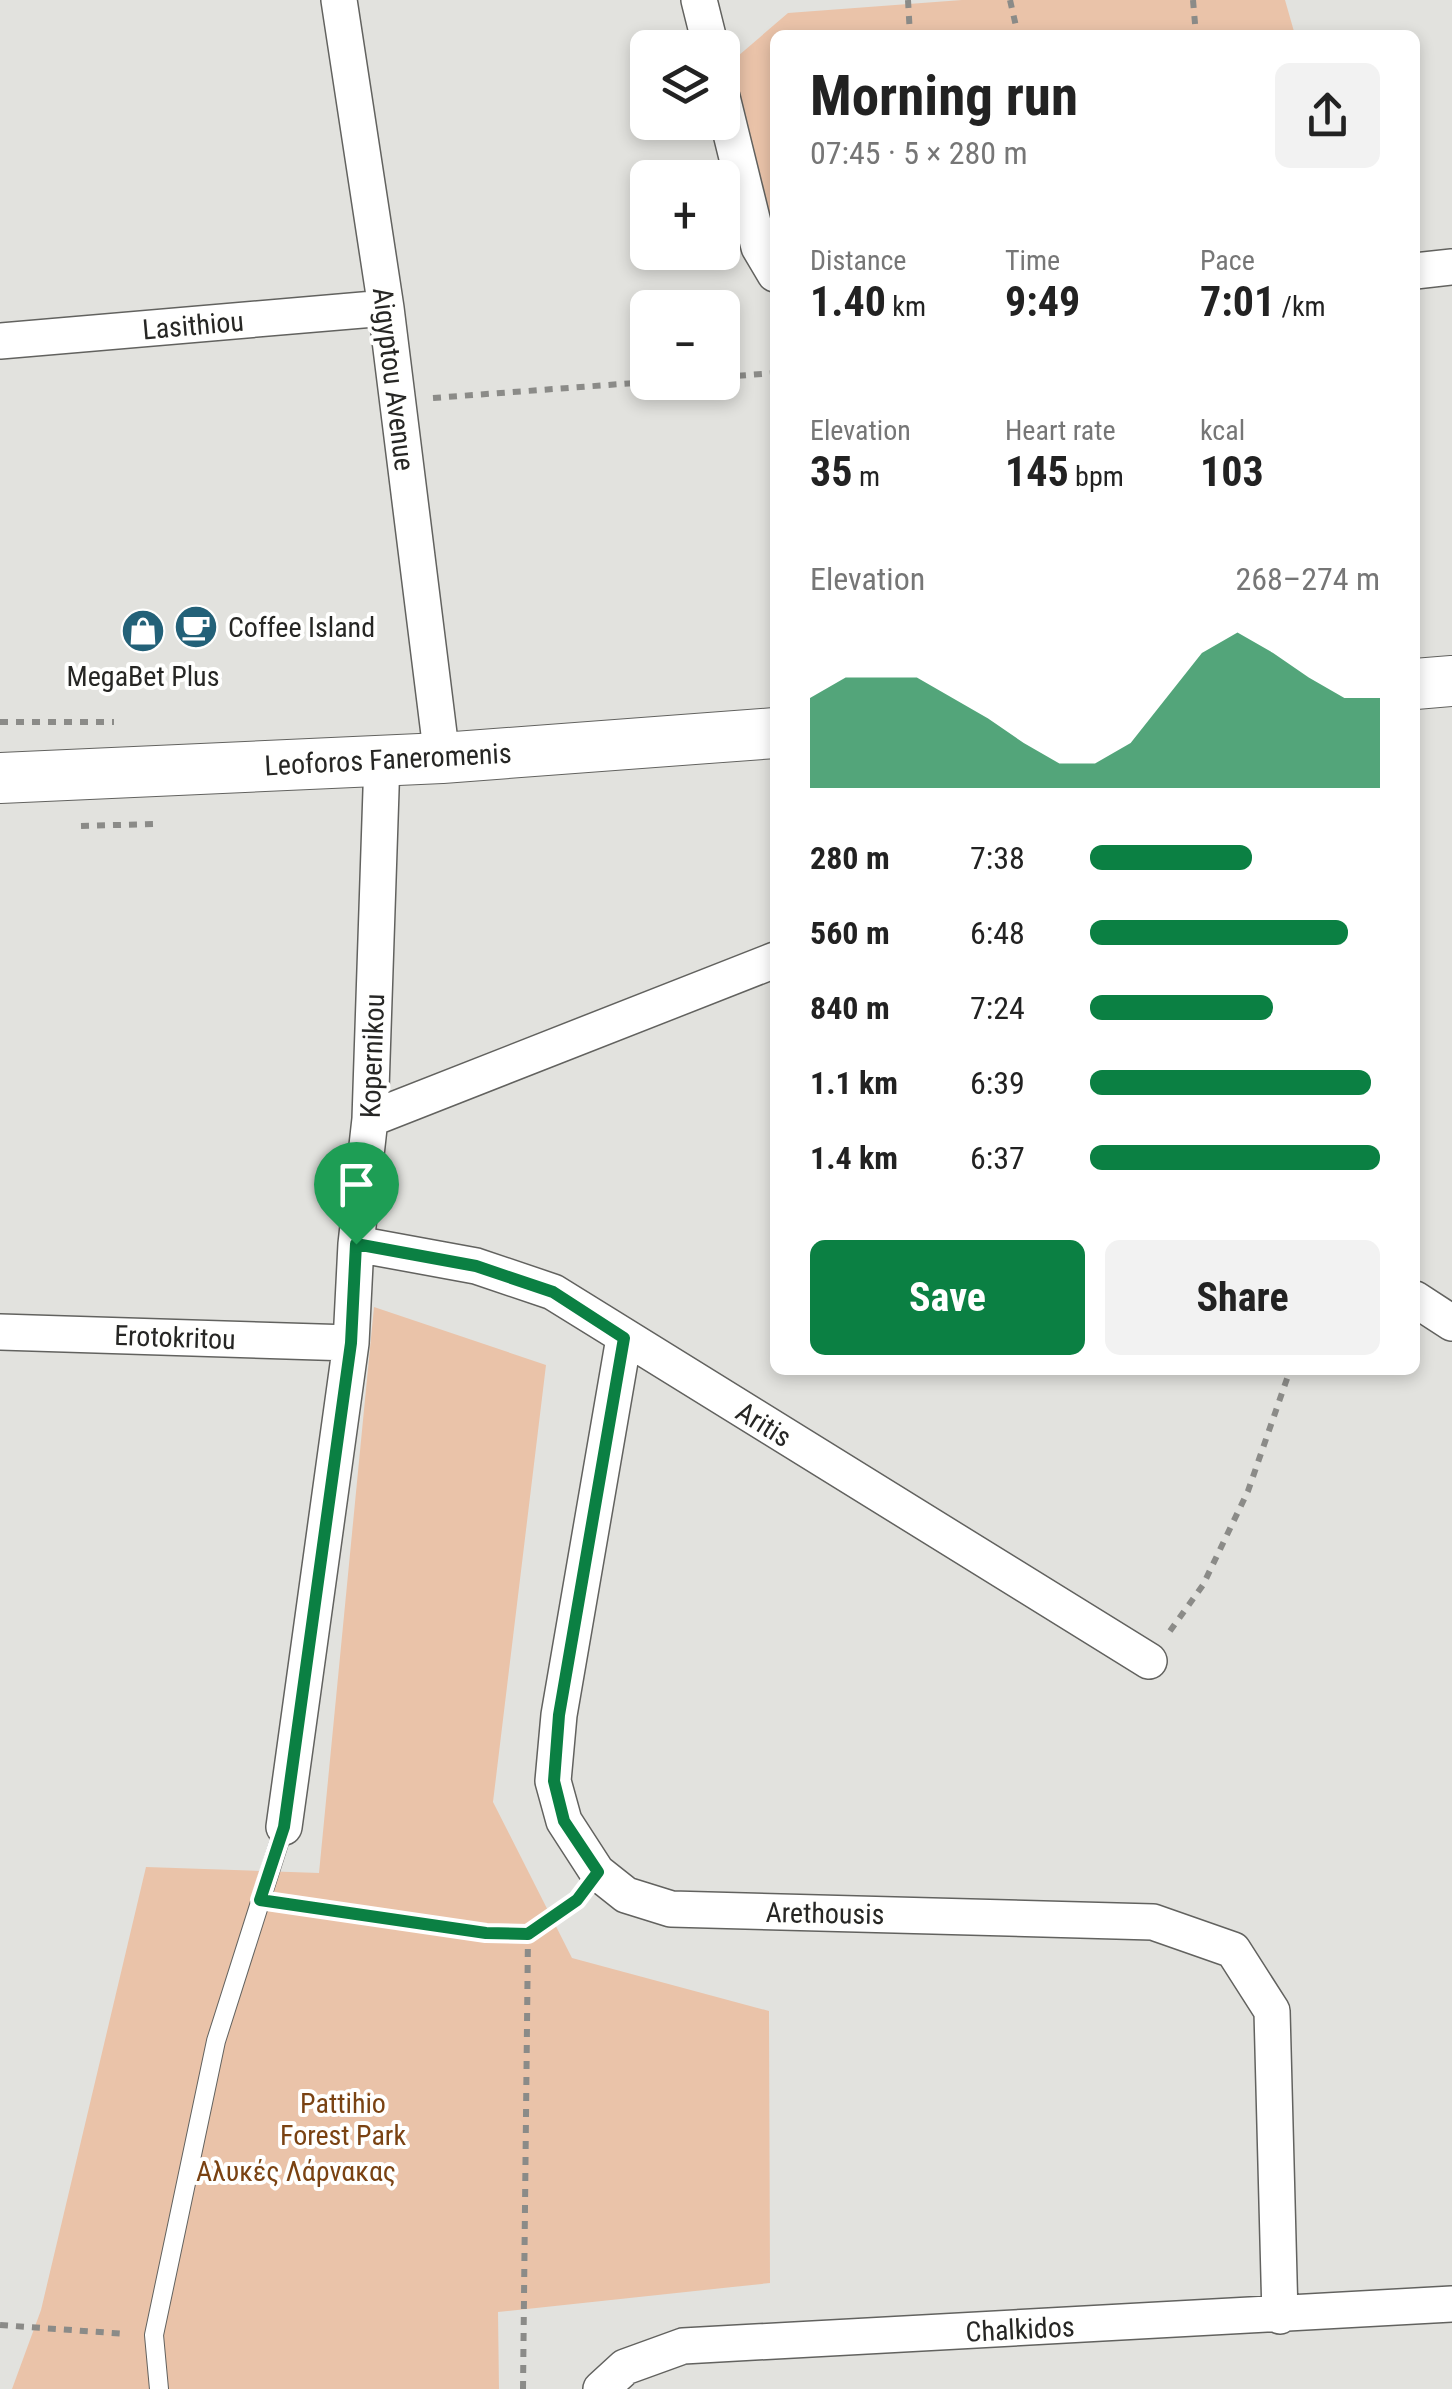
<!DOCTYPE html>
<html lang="en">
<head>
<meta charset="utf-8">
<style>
  :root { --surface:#fff; --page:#f2f2f2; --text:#222; --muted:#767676; --accent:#0b8043 }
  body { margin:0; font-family:"Roboto Condensed",sans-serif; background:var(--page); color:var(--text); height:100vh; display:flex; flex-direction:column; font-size:38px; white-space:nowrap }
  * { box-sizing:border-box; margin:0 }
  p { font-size:32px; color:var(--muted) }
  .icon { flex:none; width:55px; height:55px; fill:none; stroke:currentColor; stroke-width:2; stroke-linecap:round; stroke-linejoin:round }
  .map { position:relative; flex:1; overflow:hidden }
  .drawer { position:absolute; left:770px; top:30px; width:650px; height:1345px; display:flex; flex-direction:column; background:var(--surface); border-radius:15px; box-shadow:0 5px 15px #0003 }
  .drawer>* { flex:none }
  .controls { position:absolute; left:630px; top:30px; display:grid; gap:20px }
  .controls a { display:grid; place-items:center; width:110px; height:110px; border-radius:15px; background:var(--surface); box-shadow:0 5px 15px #0003; font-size:50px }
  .pin { position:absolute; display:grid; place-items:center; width:85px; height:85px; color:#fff; margin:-102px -42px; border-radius:50% 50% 50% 0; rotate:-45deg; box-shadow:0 0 10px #0007 }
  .pin .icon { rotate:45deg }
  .round { display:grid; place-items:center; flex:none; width:105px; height:105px; border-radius:15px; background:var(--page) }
  .headline { display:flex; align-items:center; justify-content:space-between; height:170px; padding:0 40px }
  h1 { font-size:55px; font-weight:700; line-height:75px }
  .stats { display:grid; grid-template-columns:repeat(3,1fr); gap:15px; height:170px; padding:10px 40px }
  .stats div { display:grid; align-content:center }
  .stats b { font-size:42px; font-weight:700 }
  .stats small { font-size:28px; font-weight:400 }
  .stats p { font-size:28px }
  .chart { height:280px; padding:20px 40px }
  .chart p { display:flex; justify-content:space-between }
  .chart svg { width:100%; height:180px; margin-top:10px; fill:var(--accent); opacity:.7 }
  .cta { display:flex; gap:20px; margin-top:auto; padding:20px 40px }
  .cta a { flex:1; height:115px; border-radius:15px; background:var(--accent); color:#fff; font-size:40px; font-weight:700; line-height:115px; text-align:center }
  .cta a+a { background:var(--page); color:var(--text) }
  ul { padding:0 40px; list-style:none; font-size:32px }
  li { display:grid; grid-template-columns:160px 120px 1fr; align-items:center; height:75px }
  li i { height:25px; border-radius:12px; background:var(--accent) }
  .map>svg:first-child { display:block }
  .green { fill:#eac3a9 }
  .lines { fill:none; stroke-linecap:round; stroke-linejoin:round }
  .service-casing { stroke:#62625f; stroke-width:20 }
  .minor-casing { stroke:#62625f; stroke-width:38 }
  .secondary-casing { stroke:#62625f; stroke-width:52 }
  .path { stroke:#8b8b88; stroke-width:6; stroke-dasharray:8 8; stroke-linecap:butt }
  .service { stroke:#fff; stroke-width:18 }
  .minor { stroke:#fff; stroke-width:35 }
  .secondary { stroke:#fff; stroke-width:50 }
  .route-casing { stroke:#fff; stroke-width:20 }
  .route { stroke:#0b8043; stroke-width:12 }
  .labels { text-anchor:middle; stroke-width:8; stroke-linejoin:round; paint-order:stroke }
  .street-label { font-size:28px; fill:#262624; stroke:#fffffe }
  .poi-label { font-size:28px; fill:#262624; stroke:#fffffe; text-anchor:start }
  .park-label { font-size:28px; fill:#7a4212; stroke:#fffffe }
</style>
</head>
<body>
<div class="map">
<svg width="1452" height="2389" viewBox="0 0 1452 2389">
  <rect width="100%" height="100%" fill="#e2e2de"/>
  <path class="green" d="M 962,0 L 1285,0 L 1295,35 L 775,35 L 774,241 L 731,62 L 788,13 Z
    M 374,1307 L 546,1365 L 493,1802 L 572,1958 L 769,2011 L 770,2283 L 498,2312 L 499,2389 L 12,2389 L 41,2310 L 146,1867 L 319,1873 Z"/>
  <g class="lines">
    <g class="service-casing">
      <path id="service" d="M 159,2389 L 154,2335 L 216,2041 L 284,1827"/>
    </g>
    <g class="minor-casing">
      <path id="minor" d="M 339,0 L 386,308 L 442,758
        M 699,0 L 711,48
        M 722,97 L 759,247 L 775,274
        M 1415,271 L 1452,267
        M 0,341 L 386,308
        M 370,1119 L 775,960
        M 356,1244 L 476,1266 L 553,1292 L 1149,1661
        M 1415,1299 L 1452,1323
        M 0,1332 L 351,1343
        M 624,1338 L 559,1715 L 553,1781 L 564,1821 L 597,1872 L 626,1895 L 671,1909 L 1153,1922 L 1233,1950 L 1272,2011 L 1280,2316
        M 284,1827 L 351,1343 L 356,1244 L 370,1119 L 382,760
        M 601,2389 L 625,2367 L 683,2346 L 1452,2304"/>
    </g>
    <g class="secondary-casing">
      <path id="secondary" d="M 1415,684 L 1452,681
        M 0,778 L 442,758 L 775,733"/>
    </g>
    <path class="path" d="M 908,0 L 910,35
      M 1010,0 L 1018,35
      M 1193,0 L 1196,35
      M 722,377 L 775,373
      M 433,398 L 648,382
      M 0,722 L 114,722
      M 81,826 L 154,824
      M 1170,1631 L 1203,1585 L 1248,1491 L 1290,1370
      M 291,1905 L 486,1933 L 528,1934
      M 0,2325 L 127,2334
      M 523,2389 L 528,1934 L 576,1901"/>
    <use href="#service" class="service"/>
    <use href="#minor" class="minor"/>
    <use href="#secondary" class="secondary"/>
  </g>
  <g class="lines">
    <g class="route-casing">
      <path id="route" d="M 356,1244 L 476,1266 L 553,1292 L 624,1338 L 559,1715 L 554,1781 L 564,1821 L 598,1872 L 577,1900 L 528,1934 L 486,1933 L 260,1900 L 284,1827 L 351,1343 Z"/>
    </g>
    <use href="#route" class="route"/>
  </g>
  <defs>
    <g id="cafe-disc" transform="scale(2.25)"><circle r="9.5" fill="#236178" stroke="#fffffe"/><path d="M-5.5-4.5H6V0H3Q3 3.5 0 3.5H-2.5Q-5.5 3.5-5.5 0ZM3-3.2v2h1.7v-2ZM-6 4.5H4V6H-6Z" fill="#fff"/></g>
    <g id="shop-disc" transform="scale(2.25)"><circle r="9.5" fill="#236178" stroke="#fffffe"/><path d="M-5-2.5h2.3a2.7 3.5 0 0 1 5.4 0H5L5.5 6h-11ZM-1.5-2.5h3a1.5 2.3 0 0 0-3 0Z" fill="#fff"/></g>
  </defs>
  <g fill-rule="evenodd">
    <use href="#cafe-disc" x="196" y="627"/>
    <use href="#shop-disc" x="143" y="631"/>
  </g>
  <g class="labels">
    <g class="street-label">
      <text transform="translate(193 325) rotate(-5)" y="10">Lasithiou</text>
      <text transform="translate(394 379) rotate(83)" y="10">Aigyptou Avenue</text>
      <text transform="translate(388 759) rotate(-3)" y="10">Leoforos Faneromenis</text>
      <text transform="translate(372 1056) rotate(-88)" y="10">Kopernikou</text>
      <text transform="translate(175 1337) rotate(2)" y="10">Erotokritou</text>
      <text transform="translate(764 1424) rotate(32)" y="10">Aritis</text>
      <text transform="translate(825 1913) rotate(1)" y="10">Arethousis</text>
      <text transform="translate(1020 2329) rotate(-3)" y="10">Chalkidos</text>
    </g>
    <g class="poi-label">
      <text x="228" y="637">Coffee Island</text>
      <text x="143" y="686" text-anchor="middle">MegaBet Plus</text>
    </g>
    <g class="park-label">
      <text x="343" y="2113">Pattihio<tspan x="343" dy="32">Forest Park</tspan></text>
      <text x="296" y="2181">Αλυκές Λάρνακας</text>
    </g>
  </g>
</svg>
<div class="controls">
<a><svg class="icon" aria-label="layers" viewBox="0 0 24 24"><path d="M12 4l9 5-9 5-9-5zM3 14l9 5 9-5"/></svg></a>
<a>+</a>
<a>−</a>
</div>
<div class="pin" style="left:356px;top:1244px;background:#1e9e55"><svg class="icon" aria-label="arrive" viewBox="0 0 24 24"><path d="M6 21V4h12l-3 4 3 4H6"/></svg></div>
<section class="drawer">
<div class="headline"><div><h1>Morning run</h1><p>07:45 · 5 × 280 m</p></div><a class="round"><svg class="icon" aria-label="share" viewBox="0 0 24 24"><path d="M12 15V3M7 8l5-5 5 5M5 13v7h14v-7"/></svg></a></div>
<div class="stats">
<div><p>Distance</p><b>1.40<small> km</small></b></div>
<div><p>Time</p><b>9:49</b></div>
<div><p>Pace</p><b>7:01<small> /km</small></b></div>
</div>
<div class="stats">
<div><p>Elevation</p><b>35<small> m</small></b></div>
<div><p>Heart rate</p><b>145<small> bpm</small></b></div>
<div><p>kcal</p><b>103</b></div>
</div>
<div class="chart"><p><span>Elevation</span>268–274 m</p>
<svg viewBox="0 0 160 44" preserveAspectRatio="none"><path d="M0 44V22L10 17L20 17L30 17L40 22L50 27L60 33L70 38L80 38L90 33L100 22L110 11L120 6L130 11L140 17L150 22L160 22V44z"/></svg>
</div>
<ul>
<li><b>280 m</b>7:38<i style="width:56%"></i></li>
<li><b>560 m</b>6:48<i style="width:89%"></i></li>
<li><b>840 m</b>7:24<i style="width:63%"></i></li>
<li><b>1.1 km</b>6:39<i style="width:97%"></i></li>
<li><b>1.4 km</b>6:37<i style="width:100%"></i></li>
</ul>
<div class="cta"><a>Save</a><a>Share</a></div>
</section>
</div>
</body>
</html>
